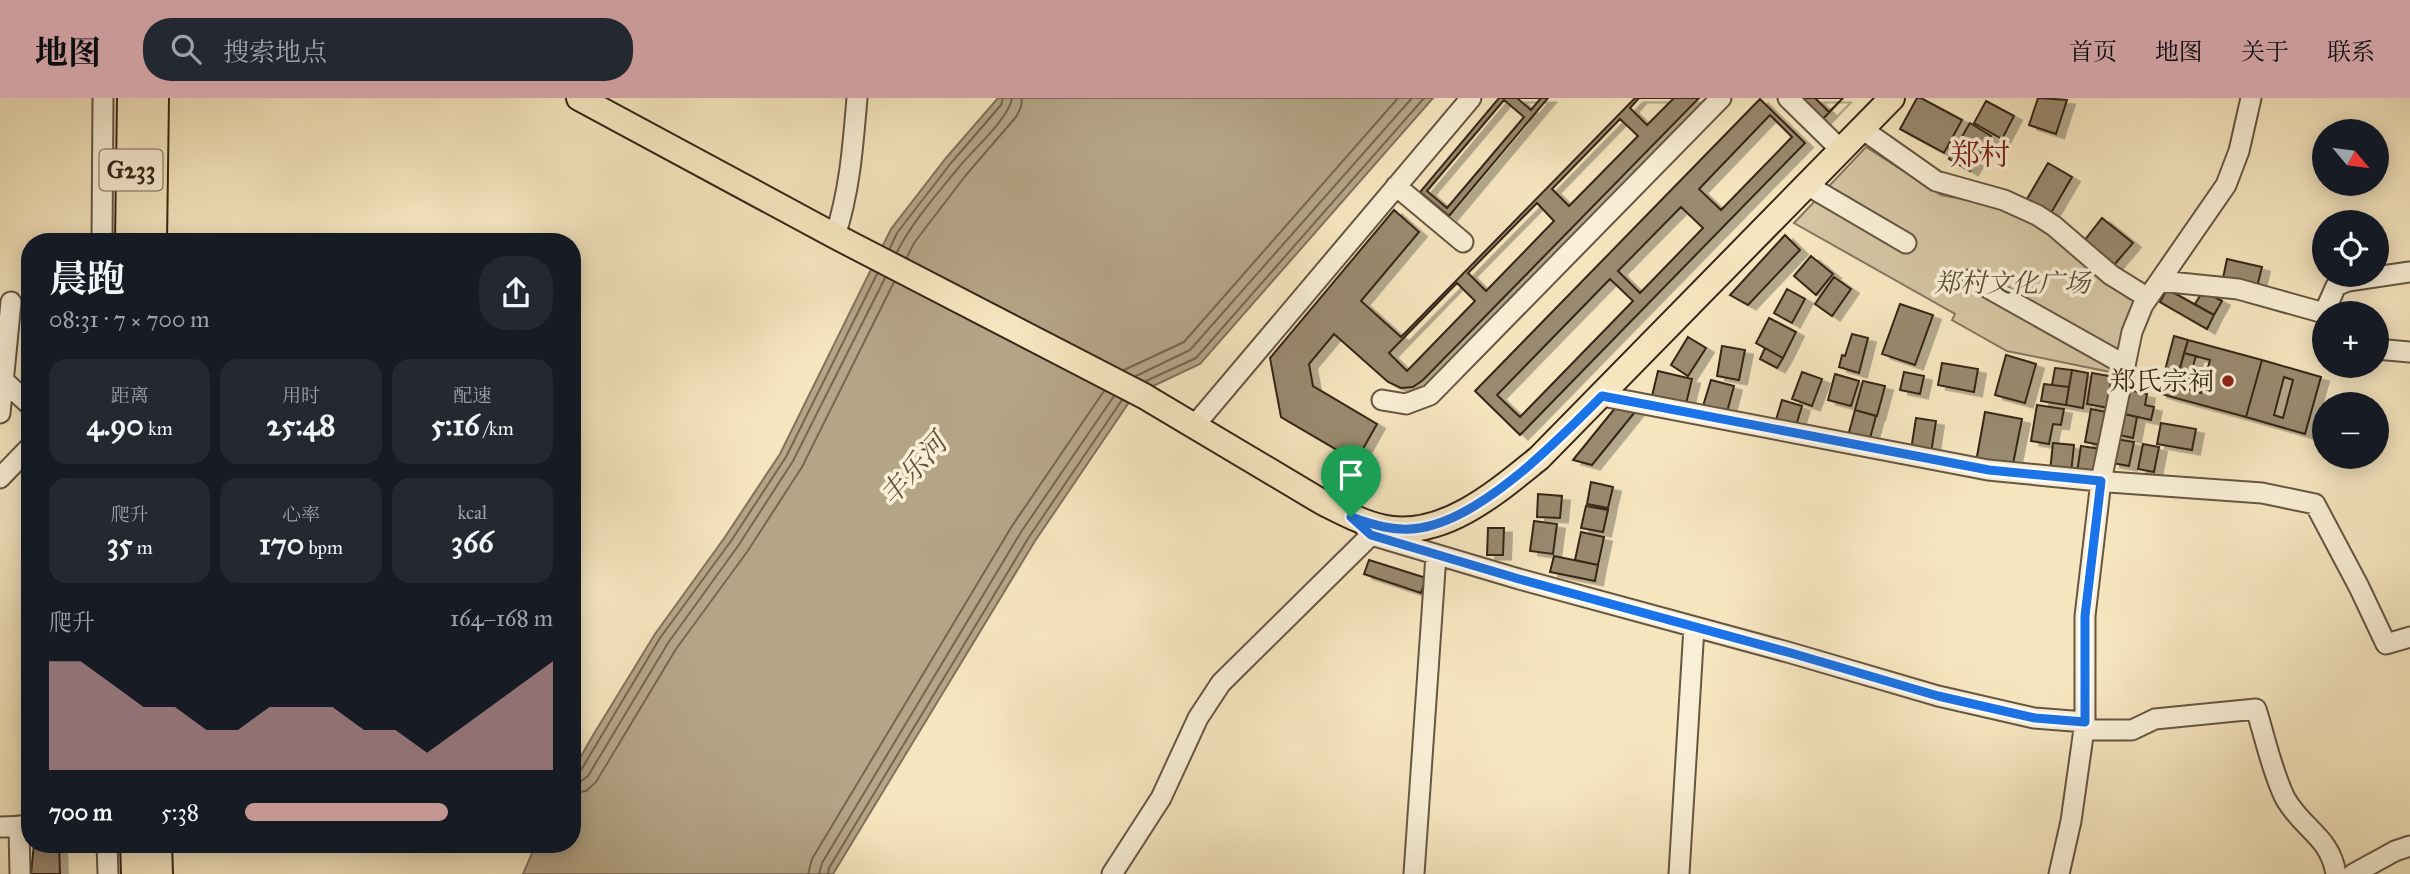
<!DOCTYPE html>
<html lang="zh">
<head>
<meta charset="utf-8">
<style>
  :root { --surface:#171b24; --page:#242831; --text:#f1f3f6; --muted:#9ea1a6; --accent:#c59692 }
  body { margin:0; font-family:"IM FELL Great Primer","Noto Serif SC",serif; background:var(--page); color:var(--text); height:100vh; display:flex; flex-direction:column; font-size:26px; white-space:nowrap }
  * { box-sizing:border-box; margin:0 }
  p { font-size:23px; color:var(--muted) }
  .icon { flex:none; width:38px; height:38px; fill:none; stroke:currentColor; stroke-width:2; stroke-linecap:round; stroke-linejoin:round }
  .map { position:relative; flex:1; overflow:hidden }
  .side { position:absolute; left:21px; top:135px; width:560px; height:620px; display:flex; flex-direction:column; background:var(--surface); border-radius:28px; box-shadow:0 4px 18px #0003 }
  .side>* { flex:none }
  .needle { width:46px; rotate:119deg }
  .buttons { position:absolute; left:2312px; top:21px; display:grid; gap:14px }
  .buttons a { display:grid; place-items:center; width:77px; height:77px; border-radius:50%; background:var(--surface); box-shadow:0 4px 18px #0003; font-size:35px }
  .pin { position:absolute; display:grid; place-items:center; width:60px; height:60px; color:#fff; margin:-72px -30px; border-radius:50% 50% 50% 0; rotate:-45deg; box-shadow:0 0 7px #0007 }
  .pin .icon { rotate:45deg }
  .round { display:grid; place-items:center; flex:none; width:74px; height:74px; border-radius:28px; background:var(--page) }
  .overview { display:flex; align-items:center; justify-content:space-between; height:119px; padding:0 28px }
  h1 { font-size:38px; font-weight:700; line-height:52px }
  .stats { display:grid; grid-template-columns:repeat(3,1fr); gap:10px; height:119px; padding:7px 28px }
  .stats div { display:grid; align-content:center; border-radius:18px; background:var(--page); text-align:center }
  .stats b { font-size:30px; font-weight:700 }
  .stats small { font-size:19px; font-weight:400 }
  .stats p { font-size:19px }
  .chart { height:196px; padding:14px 28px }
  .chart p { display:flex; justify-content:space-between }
  .chart svg { width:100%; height:126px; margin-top:7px; fill:var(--accent); opacity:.7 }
  ul { padding:0 28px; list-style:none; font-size:23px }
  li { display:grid; grid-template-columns:112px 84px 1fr; align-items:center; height:52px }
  li i { height:18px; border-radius:9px; background:var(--accent) }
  header { display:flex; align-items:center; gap:42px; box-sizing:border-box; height:98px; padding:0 35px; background:var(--accent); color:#111 }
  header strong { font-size:33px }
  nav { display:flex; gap:38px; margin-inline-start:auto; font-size:24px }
  .search { width:490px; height:63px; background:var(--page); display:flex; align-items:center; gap:18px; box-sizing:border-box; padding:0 24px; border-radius:28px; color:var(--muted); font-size:26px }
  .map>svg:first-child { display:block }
  .green { fill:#d5c5a3; stroke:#86765e; stroke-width:2 }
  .water { fill:#b5a587; stroke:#82725b; stroke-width:2 }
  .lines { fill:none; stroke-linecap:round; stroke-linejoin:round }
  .shore { stroke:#766650; stroke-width:2 }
  .building { fill:#9a8a6f; stroke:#362618; stroke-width:2; fill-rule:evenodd; filter:url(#shadow) }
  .minor-casing { stroke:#665642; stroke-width:23 }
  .major-casing { stroke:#362618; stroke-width:28 }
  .highway-casing { stroke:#362618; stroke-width:32 }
  .minor { stroke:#f9efd6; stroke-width:19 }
  .major { stroke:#f6e6c0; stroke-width:24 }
  .highway { stroke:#f6e6c0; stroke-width:28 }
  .route-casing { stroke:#fff; stroke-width:14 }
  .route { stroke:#1a73e8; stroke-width:9 }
  .poi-dot { fill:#8f2418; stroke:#f9efd6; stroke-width:2.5 }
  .labels { text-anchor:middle; stroke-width:7; stroke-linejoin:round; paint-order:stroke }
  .shield { fill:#f9efd6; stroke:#706251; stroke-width:2 }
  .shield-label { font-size:24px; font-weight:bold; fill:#362618 }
  .park-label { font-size:26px; font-style:italic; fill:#5e4e3b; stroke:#f9efd6 }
  .poi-label { font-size:26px; fill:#362618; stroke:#f9efd6; text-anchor:end }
  .water-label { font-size:28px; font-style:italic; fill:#62523f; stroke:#f9efd6 }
  .quarter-label { font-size:30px; fill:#7a1f14; stroke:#f9efd6 }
</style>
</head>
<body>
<header>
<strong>地图</strong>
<div class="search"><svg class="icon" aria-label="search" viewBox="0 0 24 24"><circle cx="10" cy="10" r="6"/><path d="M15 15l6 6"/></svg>搜索地点</div>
<nav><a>首页</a><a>地图</a><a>关于</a><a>联系</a></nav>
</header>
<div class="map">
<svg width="2410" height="776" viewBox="0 0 2410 776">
  <defs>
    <filter id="shadow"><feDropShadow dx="8" dy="4.5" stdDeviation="0" flood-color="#0004"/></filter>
  </defs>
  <rect width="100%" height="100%" fill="#f6e6c0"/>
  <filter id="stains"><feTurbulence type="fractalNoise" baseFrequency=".00286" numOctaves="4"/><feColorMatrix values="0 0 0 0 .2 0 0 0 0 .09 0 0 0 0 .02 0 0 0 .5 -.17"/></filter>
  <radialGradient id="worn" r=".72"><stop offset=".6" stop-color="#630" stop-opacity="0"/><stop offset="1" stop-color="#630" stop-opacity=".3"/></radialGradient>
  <path class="green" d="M 1866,49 L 1941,97 L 2003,109 L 2028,118 L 2136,203 L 2115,275 L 2007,253 L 1952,222 L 1955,216 L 1794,125 Z"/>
  <path class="water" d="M 998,0 L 1433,0 L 1200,266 L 1134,297 L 1035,443 L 833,776 L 523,776 L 536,746 L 572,746 L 572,674 L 592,639 L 655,536 L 725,439 L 780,356 L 891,131 L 946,60 Z"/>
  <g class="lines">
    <path class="shore" d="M 890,150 L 897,135 L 951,65 L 1001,7 L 1003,0
      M 897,154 C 912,124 937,96 959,69 C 972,53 1010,19 1012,0
      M 907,159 L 914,145 L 966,77 L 1016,19 L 1021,9 L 1022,0
      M 1124,272 L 1184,244 L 1398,0
      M 1136,278 L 1190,252 L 1412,0
      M 1146,283 L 1196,260 L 1424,0
      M 572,676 L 581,672 L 660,540 L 731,443 L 786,359 L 877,176
      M 572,685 L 581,683 L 588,678 L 668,545 L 738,448 L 793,363 L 885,180
      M 572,695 L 586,693 L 596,684 L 676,551 L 747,454 L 802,369 L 894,184
      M 808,776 L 812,761 L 1012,428 L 1104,293
      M 819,776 L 822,765 L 1021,434 L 1114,298
      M 828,776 L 829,770 L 1029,439 L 1122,302"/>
  </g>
  <path class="building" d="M 1499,0 L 1548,0 L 1449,118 L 1420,94 Z
    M 1517,0 L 1541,0 L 1531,12 Z
    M 1635,0 L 1699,0 L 1423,282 L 1413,289 L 1401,290 L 1388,284 L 1334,236 L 1309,266 L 1313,288 L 1377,326 L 1356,363 L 1281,319 L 1270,260 L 1394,112 L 1419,134 L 1361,203 L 1401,239 Z
    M 1639,0 L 1674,0 L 1647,27 L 1630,10 Z
    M 1797,0 L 1843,0 L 1821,23 Z
    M 1815,0 L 1843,0 L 1829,14 Z
    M 1917,0 L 1921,0 L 1962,22 L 1944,55 L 1900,31 Z
    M 2038,0 L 2067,2 L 2056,36 L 2029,27 Z
    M 1760,1 L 1805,45 L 1520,337 L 1475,293 Z
    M 1504,2 L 1524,19 L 1447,110 L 1427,93 Z
    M 1986,3 L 2014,18 L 2002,41 L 1974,25 Z
    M 1770,17 L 1792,39 L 1721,112 L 1699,91 Z
    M 1620,21 L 1638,38 L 1569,108 L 1552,91 Z
    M 1970,25 L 1991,38 L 1970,73 L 1949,61 Z
    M 2048,65 L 2072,79 L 2051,115 L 2027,101 Z
    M 1537,105 L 1554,123 L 1486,193 L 1468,175 Z
    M 1681,109 L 1703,130 L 1640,195 L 1618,173 Z
    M 2102,120 L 2133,145 L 2114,167 L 2084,143 Z
    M 1785,137 L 1800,152 L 1748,207 L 1730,197 Z
    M 1811,158 L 1833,176 L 1816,197 L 1794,178 Z
    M 2227,161 L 2262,169 L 2256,193 L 2222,185 Z
    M 1834,179 L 1851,191 L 1832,218 L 1815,206 Z
    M 1610,181 L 1633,203 L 1520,319 L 1497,297 Z
    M 1457,185 L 1475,203 L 1407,273 L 1389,255 Z
    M 1787,191 L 1805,201 L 1792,225 L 1774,215 Z
    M 2167,191 L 2214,217 L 2207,231 L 2160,204 Z
    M 2203,193 L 2222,203 L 2214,217 L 2195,206 Z
    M 1900,206 L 1933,217 L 1915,267 L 1882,256 Z
    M 1769,220 L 1796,234 L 1783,260 L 1756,245 Z
    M 1852,236 L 1868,240 L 1859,275 L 1839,269 L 1842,257 L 1845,258 Z
    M 2174,238 L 2188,242 L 2172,299 L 2159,295 Z
    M 1688,239 L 1706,250 L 1688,278 L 1671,267 Z
    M 2188,242 L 2262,262 L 2246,319 L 2172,299 L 2175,288 L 2201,295 L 2210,262 L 2184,255 Z
    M 1722,248 L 1745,252 L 1739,282 L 1717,278 Z
    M 1765,250 L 1783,260 L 1777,270 L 1760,261 Z
    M 2184,255 L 2196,258 L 2186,291 L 2175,288 Z
    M 2006,257 L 2036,266 L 2025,305 L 1995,297 Z
    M 2262,262 L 2321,279 L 2305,336 L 2246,319 ZM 2284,279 L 2293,282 L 2283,320 L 2274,317 Z
    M 1942,265 L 1978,271 L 1974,294 L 1938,287 Z
    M 2055,270 L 2072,272 L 2069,289 L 2052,287 Z
    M 2072,272 L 2088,275 L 2083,310 L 2066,307 Z
    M 1658,273 L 1692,281 L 1686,306 L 1652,298 Z
    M 1802,274 L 1822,281 L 1812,308 L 1792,301 Z
    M 1904,274 L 1924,278 L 1920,296 L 1900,292 Z
    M 2092,275 L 2115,279 L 2109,310 L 2087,306 Z
    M 1835,276 L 1859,283 L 1851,308 L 1828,302 Z
    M 1711,282 L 1734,288 L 1727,314 L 1703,308 Z
    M 1863,283 L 1885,288 L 1877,318 L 1855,312 Z
    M 2044,286 L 2069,289 L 2066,307 L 2041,303 Z
    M 2125,291 L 2147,296 L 2145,307 L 2154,309 L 2151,322 L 2120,315 Z
    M 1782,302 L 1802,308 L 1795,331 L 1775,325 Z
    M 1620,304 L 1639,309 L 1592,367 L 1573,362 Z
    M 2037,307 L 2064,311 L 2061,327 L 2053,326 L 2049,346 L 2031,343 Z
    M 2091,311 L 2106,314 L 2100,347 L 2085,344 Z
    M 1855,312 L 1876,318 L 1869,344 L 1848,338 Z
    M 1985,314 L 2022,321 L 2012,371 L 1976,364 Z
    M 2120,315 L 2137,319 L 2133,340 L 2115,336 Z
    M 1916,320 L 1936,323 L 1931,355 L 1911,352 Z
    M 2161,325 L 2196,331 L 2192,352 L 2157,346 Z
    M 2116,341 L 2134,344 L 2129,368 L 2112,365 Z
    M 2053,345 L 2074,347 L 2071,375 L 2050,373 Z
    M 2143,346 L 2159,349 L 2154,374 L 2138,371 Z
    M 2081,348 L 2101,351 L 2097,377 L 2077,374 Z
    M 1591,384 L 1613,389 L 1608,410 L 1587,406 Z
    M 1538,396 L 1562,398 L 1560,420 L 1537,419 Z
    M 1586,408 L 1608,412 L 1603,434 L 1581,430 Z
    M 1534,423 L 1557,426 L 1553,456 L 1530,453 Z
    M 1488,430 L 1504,430 L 1503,457 L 1487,457 Z
    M 1581,434 L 1604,439 L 1598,467 L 1575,462 Z
    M 1554,458 L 1598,467 L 1595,483 L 1550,474 Z
    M 1369,462 L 1426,480 L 1421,495 L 1364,476 Z
    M 34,746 L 59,746 L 60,776 L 31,776 Z"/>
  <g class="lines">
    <g class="minor-casing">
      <path id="minor" d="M 1788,0 L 1841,52
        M 1862,31 L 1936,83 L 2004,102 L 2037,117 L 2054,128 L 2111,177 L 2148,200
        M 1807,87 L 1906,145
        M 1396,88 L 1463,144
        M 835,138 C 850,92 853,47 857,0
        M 102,144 L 103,0
        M 1972,181 L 2125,267
        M 2160,183 L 2238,191 L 2324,215
        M 2324,215 L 2336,188 L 2348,183 L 2410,174
        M 2376,251 L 2410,254
        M 3,282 L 30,307
        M 1602,298 L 1988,372 L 2109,384 L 2262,395 L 2315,406 L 2359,489 L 2386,546 L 2410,539
        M 1382,302 L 1406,306 L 1430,297 L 1721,0
        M 0,315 L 11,204
        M 1194,328 L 1471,0
        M 0,380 L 30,349
        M 1367,434 L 1371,437 L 1519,481 L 1791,555 L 1938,598 L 2034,620 L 2085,624
        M 2084,632 L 2132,632 L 2155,621 L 2256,611 C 2265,639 2272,674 2285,700 C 2302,731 2330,738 2336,776
        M 19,728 L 20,776
        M 0,729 L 30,728
        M 107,746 L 108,776
        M 1112,776 L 1161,700 L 1198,620 L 1221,585 L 1371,437
        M 1414,776 L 1436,457
        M 1679,776 L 1694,529
        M 2059,776 L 2071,723 L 2085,624 L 2085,518 L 2101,383 L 2132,234 L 2143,207 L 2226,87 L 2239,53 L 2251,0
        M 2353,776 L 2395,753 L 2410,748"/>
    </g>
    <g class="major-casing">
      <path id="major" d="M 579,0 L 835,138 L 1144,298 L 1322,404 C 1344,415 1367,428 1392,431 C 1448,437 1498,393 1539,360 L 1892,0"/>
    </g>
    <g class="highway-casing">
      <path id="highway" d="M 130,144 L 132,0
        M 152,144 L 154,0
        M 135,746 L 136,776
        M 157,746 L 158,776"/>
    </g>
    <use href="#minor" class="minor"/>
    <use href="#major" class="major"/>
    <use href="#highway" class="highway"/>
  </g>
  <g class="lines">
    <g class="route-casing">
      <path id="route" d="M 1602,298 L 1989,372 L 2101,383 L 2085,518 L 2085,624 L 2035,620 L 1938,598 L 1791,555 L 1519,481 L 1371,437 L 1351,419 C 1374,427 1395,434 1420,430 C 1483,420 1558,342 1602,298 Z"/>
    </g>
    <use href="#route" class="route"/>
  </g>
  <circle class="poi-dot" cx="2228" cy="283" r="7"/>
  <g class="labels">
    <rect class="shield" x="99.5" y="51.5" width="63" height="41" rx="5"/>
    <g class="shield-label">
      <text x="131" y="80">G233</text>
    </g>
    <g class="park-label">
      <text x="2012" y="194">郑村文化广场</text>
    </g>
    <g class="poi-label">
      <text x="2214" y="292">郑氏宗祠</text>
    </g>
    <g class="water-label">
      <text transform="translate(913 371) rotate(-48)" y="10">丰乐河</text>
    </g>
    <g class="quarter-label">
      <text x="1980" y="67">郑村</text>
    </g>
  </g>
  <rect width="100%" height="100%" filter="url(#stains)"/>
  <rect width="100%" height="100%" fill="url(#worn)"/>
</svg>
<div class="buttons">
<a><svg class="needle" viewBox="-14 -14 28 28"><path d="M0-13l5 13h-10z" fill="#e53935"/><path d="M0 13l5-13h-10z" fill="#9ea1a6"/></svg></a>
<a><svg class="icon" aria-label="locate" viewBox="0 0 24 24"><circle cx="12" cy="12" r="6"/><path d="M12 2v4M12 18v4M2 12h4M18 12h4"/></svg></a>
<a>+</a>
<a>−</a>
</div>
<div class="pin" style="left:1351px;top:419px;background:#1e9e55"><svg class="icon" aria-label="arrive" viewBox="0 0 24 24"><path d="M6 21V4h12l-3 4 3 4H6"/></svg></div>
<section class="side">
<div class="overview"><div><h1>晨跑</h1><p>08:31 · 7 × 700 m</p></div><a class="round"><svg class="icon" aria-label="share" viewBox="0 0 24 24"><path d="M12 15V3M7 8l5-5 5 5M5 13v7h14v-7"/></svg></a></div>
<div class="stats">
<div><p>距离</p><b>4.90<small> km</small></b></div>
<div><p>用时</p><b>25:48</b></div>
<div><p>配速</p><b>5:16<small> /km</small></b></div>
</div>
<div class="stats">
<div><p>爬升</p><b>35<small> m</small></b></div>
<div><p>心率</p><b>170<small> bpm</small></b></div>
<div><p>kcal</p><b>366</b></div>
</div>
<div class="chart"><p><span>爬升</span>164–168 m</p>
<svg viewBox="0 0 160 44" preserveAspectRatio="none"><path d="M0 44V6L10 6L20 14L30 22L40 22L50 30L60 30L70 22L80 22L90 22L100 30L110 30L120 38L130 30L140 22L150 14L160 6V44z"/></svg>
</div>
<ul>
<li><b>700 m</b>5:38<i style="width:66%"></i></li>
</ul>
</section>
</div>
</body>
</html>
